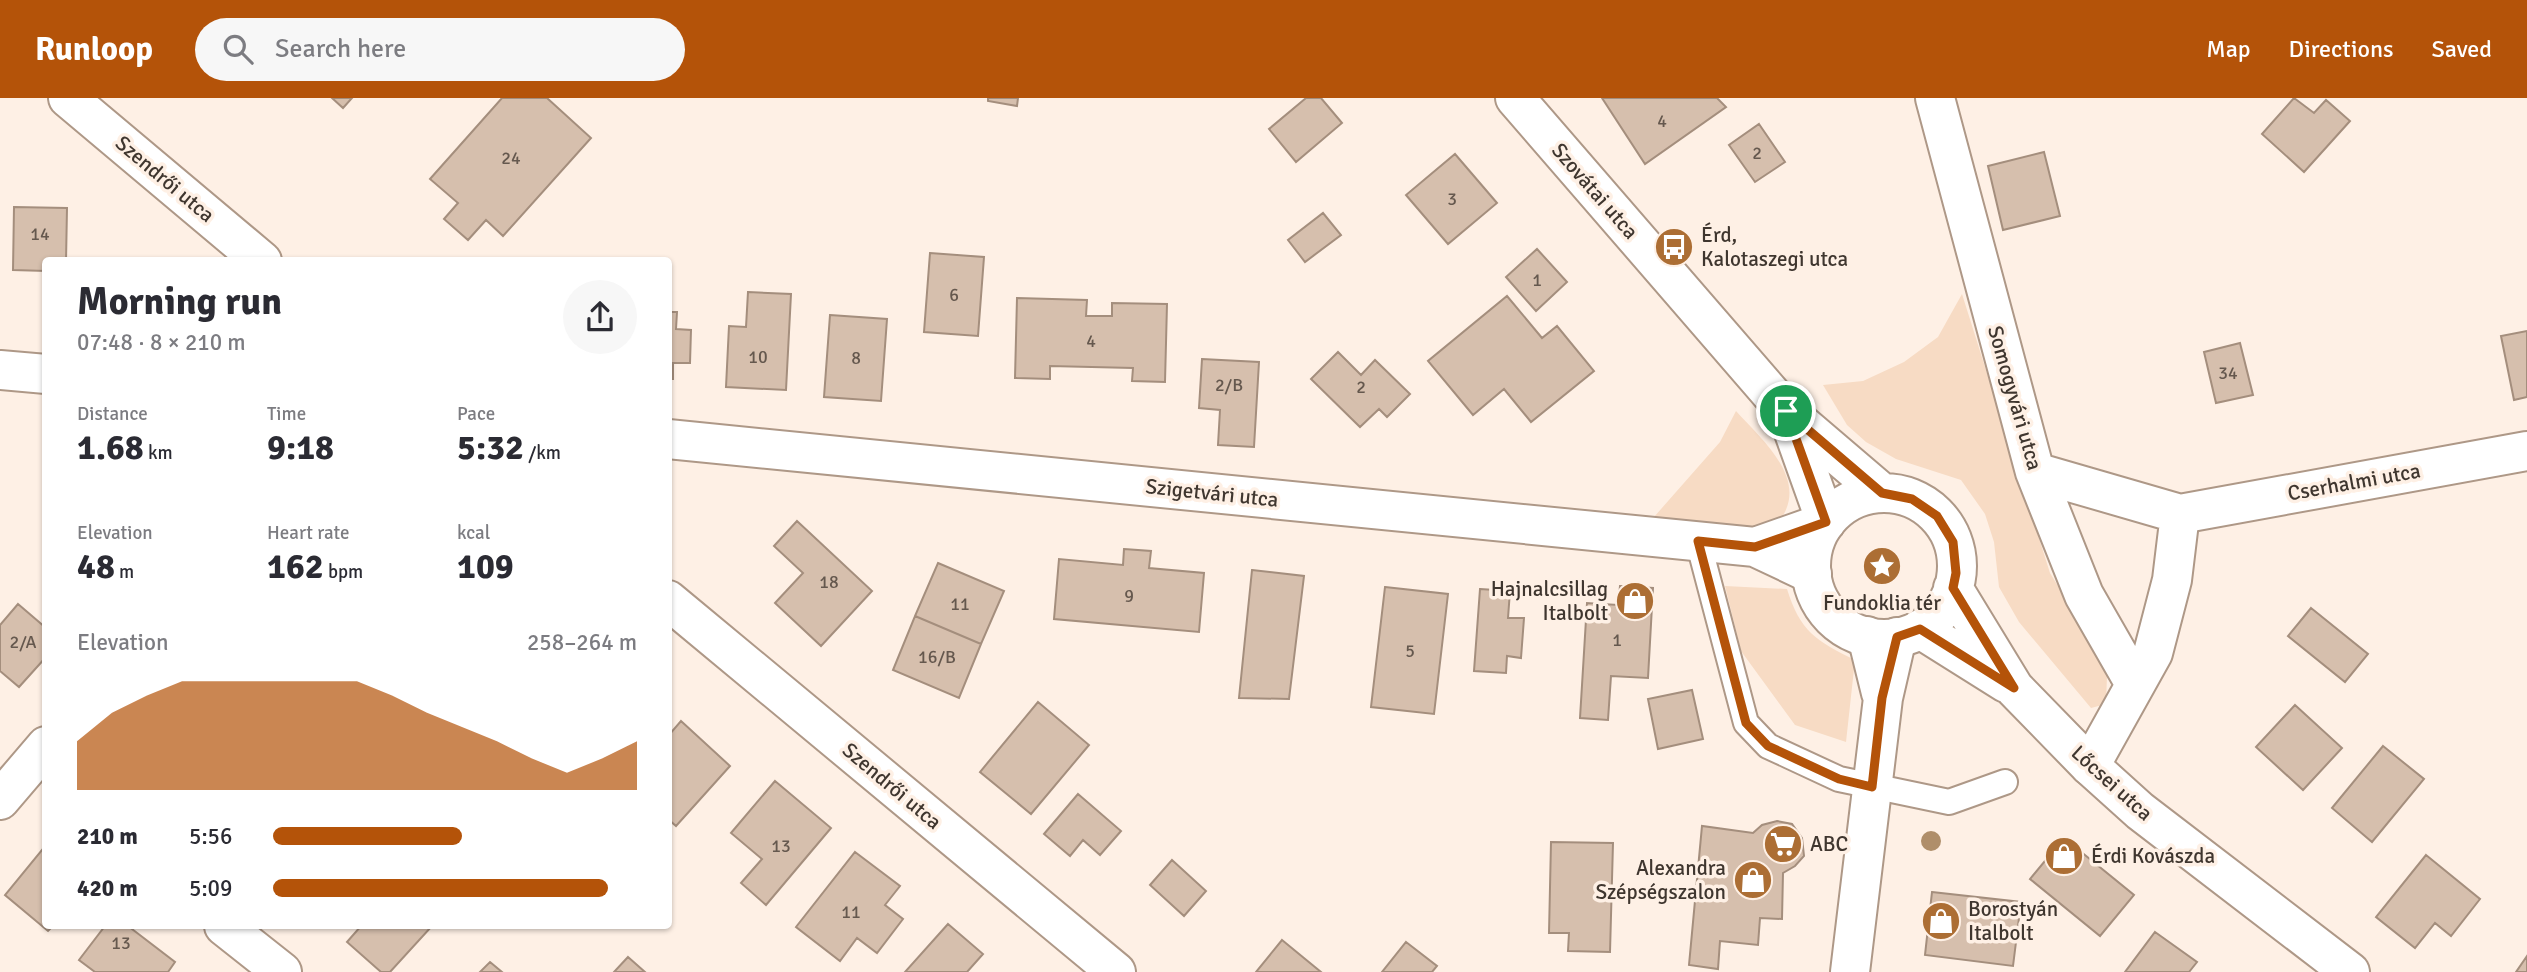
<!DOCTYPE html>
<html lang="en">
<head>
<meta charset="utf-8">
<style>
  :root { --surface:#fff; --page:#f7f7f7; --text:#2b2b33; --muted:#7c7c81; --accent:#b45309 }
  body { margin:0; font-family:Signika,sans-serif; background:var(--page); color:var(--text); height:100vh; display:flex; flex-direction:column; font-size:26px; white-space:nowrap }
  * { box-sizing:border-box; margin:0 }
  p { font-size:23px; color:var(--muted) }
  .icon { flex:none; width:38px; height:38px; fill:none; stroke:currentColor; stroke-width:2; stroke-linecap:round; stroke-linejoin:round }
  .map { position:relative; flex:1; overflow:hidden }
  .sheet { position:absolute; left:42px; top:159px; width:630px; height:672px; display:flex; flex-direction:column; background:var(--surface); border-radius:7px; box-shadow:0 2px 5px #0004 }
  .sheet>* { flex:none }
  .pin { position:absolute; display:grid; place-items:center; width:60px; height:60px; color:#fff; margin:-30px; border:4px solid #fff; border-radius:50%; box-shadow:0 2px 7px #0007 }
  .round { display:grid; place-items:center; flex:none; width:74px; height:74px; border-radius:37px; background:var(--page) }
  .overview { display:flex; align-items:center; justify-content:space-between; height:119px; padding:0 35px }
  h1 { font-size:38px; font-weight:700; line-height:52px }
  .metrics { display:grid; grid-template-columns:repeat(3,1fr); gap:10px; height:119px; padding:7px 35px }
  .metrics div { display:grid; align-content:center }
  .metrics b { font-size:35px; font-weight:700 }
  .metrics small { font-size:19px; font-weight:400 }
  .metrics p { font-size:19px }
  .chart { height:196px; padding:14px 35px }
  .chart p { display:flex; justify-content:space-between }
  .chart svg { width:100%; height:126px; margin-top:7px; fill:var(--accent); opacity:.7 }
  ul { padding:0 35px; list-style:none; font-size:23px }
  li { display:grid; grid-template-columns:112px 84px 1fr; align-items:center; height:52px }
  li i { height:18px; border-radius:9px; background:var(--accent) }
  header { display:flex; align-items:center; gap:42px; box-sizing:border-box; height:98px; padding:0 35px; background:var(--accent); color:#fff }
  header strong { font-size:33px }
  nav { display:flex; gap:38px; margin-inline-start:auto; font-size:24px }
  .search { width:490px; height:63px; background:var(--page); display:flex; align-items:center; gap:18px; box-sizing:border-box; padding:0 24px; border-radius:38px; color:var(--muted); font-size:26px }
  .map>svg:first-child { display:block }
  .green { fill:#f7dbc4 }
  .building { fill:#d6bfad; stroke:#a48e7d; stroke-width:2 }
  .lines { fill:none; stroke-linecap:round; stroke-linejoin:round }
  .service-casing { stroke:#ae9887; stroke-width:28 }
  .minor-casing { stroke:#ae9887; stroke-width:42 }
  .tertiary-casing { stroke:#ae9887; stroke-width:42 }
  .service { stroke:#fff; stroke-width:24 }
  .minor { stroke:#fff; stroke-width:38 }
  .tertiary { stroke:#fff; stroke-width:38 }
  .tree { fill:#af8e6a }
  .route-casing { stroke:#fff; stroke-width:14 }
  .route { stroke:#b45309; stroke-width:9 }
  .labels { text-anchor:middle; stroke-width:7; stroke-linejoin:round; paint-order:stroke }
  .number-label { font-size:18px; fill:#65584e }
  .street-label { font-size:21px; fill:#3f362f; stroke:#fef0e5 }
  .poi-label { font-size:21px; fill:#3f362f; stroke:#fef0e5; text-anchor:start }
</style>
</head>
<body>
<header>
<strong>Runloop</strong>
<div class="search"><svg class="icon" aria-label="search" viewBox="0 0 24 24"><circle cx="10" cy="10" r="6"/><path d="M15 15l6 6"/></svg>Search here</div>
<nav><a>Map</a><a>Directions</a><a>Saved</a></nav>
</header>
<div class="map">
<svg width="2527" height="874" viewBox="0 0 2527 874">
  <rect width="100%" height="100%" fill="#fef0e5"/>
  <path class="green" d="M 1962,196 L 2050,475 L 2098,553 L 2107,578 L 2106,606 L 2091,610 L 2019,524 L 1999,489 L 1994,444 L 1985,416 L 1961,382 L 1896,361 L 1866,344 L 1847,327 L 1823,287 L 1863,283 L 1904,264 L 1938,239 Z
    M 1736,313 C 1765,345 1814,386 1775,428 L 1755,429 L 1654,419 L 1720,344 Z
    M 1725,488 L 1787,491 C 1800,533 1816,543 1855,562 L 1846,644 L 1795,627 L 1741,553 Z"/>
  <path class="building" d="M 332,0 L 352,0 L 343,10 Z
    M 502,0 L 547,0 L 591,40 L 503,138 L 486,122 L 468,142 L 444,121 L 458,105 L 430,81 Z
    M 988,0 L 1018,0 L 1017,8 L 988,3 Z
    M 1306,0 L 1321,0 L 1342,25 L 1296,64 L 1269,31 Z
    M 1602,0 L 1717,0 L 1726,9 L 1645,66 Z
    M 2294,0 L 2314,15 L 2326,2 L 2350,23 L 2304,74 L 2262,36 Z
    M 1759,26 L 1785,64 L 1755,84 L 1729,47 Z
    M 2044,54 L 2060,118 L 2003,132 L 1988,68 Z
    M 1455,56 L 1497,105 L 1448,146 L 1406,97 Z
    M 14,109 L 67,110 L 66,163 L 46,163 L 46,173 L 13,172 Z
    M 1323,115 L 1341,137 L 1305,164 L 1288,142 Z
    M 1537,151 L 1567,184 L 1536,213 L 1506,179 Z
    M 930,155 L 984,159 L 978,238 L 924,234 Z
    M 748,194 L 791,196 L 786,292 L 726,289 L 729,228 L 746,229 Z
    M 1507,198 L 1542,240 L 1557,228 L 1594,273 L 1531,324 L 1504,291 L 1473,317 L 1428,263 Z
    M 1017,200 L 1087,202 L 1086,218 L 1112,218 L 1112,205 L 1167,206 L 1165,284 L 1132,283 L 1133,270 L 1050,268 L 1050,281 L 1015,280 Z
    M 668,214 L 677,214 L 676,231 L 691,232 L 690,265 L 673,265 L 673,281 L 668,281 Z
    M 830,217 L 887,221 L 881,303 L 824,299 Z
    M 2527,233 L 2527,299 L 2514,302 L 2501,238 Z
    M 2240,245 L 2253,297 L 2216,305 L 2204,254 Z
    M 1338,254 L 1361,277 L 1375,262 L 1410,296 L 1387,319 L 1379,311 L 1360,329 L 1311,281 Z
    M 1202,261 L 1259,264 L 1254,349 L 1218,347 L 1220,312 L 1199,310 Z
    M 797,423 L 872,493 L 821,548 L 775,505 L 803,475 L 774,448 Z
    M 1124,451 L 1151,453 L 1149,470 L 1204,475 L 1199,534 L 1054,521 L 1059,461 L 1123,467 Z
    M 938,465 L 1004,493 L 981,546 L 915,518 Z
    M 1252,472 L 1304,478 L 1289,601 L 1239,600 Z
    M 1620,488 L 1653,490 L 1648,580 L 1611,578 L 1608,622 L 1580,620 L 1587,505 L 1618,507 Z
    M 1385,489 L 1448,496 L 1434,616 L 1371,609 Z
    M 1480,491 L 1510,493 L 1508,520 L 1524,520 L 1521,560 L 1507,558 L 1506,575 L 1474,573 Z
    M 18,506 L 46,530 L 46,559 L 19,589 L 0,573 L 0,527 Z
    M 2311,510 L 2368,556 L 2345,584 L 2288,538 Z
    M 915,518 L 981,546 L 959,600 L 893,572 Z
    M 1692,592 L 1703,641 L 1658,651 L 1648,601 Z
    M 1038,604 L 1089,647 L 1031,716 L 980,674 Z
    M 2295,607 L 2342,650 L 2303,692 L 2256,649 Z
    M 681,623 L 730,668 L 676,728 L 668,721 L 668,638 Z
    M 2383,648 L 2424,681 L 2372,744 L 2332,710 Z
    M 775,683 L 831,730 L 766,807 L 741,785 L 762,761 L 731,735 Z
    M 1078,696 L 1121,733 L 1100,757 L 1083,742 L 1070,758 L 1044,736 Z
    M 1777,723 L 1792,726 L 1802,740 L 1804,758 L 1795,768 L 1783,775 L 1782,821 L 1760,820 L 1758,847 L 1720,843 L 1718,871 L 1689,867 L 1702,728 L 1753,735 L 1762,727 Z
    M 2064,740 L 2134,797 L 2100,838 L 2030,781 Z
    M 1551,744 L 1613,745 L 1610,854 L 1568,853 L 1569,835 L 1549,835 Z
    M 46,747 L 46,828 L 53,828 L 48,833 L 5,797 Z
    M 855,754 L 900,788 L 885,807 L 903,821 L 877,855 L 857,840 L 840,863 L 796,829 Z
    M 2426,757 L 2480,801 L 2451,838 L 2435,825 L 2415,850 L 2376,819 Z
    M 1172,762 L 1206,793 L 1184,818 L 1150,787 Z
    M 1932,794 L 2021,804 L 2013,868 L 1925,857 Z
    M 948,826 L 983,856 L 967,874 L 905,874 Z
    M 105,828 L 128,828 L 175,864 L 168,874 L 95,874 L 79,862 Z
    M 361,828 L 432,828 L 390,874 L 381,874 L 347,844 Z
    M 2155,834 L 2197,864 L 2189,874 L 2125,874 Z
    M 1282,842 L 1321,874 L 1256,874 Z
    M 1406,844 L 1437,868 L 1432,874 L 1382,874 Z
    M 2527,858 L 2527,874 L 2516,874 Z
    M 628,859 L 645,874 L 614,874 Z
    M 490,864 L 502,874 L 480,874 Z"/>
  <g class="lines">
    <g class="service-casing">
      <path id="service" d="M 1698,443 L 1746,625 L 1768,648 L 1839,681 L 1949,704 L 2005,684"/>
    </g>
    <g class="minor-casing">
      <path id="minor" d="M 68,0 L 262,163
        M 1935,0 L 2035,374 L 2084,497 L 2135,586
        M 0,272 L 46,276
        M 668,341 L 1755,449 L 1812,476
        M 2035,374 L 2180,416 L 2527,353
        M 1755,449 L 1826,424
        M 668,502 L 1116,874
        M 1867,538 L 1881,595
        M 2090,668 L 2153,555 L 2172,482 L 2180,416
        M 0,702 L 46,648
        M 224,828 L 282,874
        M 1850,874 L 1883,600 L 1897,539"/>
    </g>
    <g class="tertiary-casing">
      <path id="tertiary" d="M 1515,0 L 1786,313 L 1882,395
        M 1787,315 L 1826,424
        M1811 468a73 73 0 1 1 146 0a73 73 0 1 1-146 0Z
        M 1953,490 L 2014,590 L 2090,668 L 2140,713 L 2350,874
        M 1920,531 L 2006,585"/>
    </g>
    <use href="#service" class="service"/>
    <use href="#minor" class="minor"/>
    <use href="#tertiary" class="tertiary"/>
  </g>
  <circle class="tree" cx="1931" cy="743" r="10"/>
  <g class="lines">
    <g class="route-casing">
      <path id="route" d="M 1786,313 L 1882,395 L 1912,401 L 1937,418 L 1953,444 L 1956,475 L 1953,490 L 2014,590 L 1920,531 L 1897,539 L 1882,600 L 1872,689 L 1839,681 L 1768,648 L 1746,625 L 1698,443 L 1755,449 L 1826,424 Z"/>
    </g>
    <use href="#route" class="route"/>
  </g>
  <defs>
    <g id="bus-disc" transform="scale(2.0125)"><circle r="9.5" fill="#ac6e34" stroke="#fef0e5"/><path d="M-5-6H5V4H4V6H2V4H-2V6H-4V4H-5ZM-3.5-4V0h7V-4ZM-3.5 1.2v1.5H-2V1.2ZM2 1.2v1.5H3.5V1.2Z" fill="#fff"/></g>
    <g id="sight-disc" transform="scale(2.0125)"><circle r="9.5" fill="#ac6e34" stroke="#fef0e5"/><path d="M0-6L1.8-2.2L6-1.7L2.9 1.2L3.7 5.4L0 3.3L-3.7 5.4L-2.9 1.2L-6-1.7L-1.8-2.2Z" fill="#fff"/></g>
    <g id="shop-disc" transform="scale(2.0125)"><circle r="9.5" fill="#ac6e34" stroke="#fef0e5"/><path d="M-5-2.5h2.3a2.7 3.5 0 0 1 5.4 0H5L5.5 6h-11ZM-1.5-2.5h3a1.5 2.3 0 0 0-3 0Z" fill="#fff"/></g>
    <g id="supermarket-disc" transform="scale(2.0125)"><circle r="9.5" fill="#ac6e34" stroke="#fef0e5"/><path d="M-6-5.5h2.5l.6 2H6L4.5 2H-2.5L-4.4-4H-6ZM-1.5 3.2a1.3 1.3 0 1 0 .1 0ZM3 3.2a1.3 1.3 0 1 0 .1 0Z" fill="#fff"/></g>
  </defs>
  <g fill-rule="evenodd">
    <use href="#bus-disc" x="1674" y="149"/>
    <use href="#sight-disc" x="1882" y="468"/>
    <use href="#shop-disc" x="1635" y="503"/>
    <use href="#supermarket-disc" x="1783" y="746"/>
    <use href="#shop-disc" x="2064" y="758"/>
    <use href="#shop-disc" x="1753" y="782"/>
    <use href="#shop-disc" x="1941" y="823"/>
  </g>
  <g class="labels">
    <g class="number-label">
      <text x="1662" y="29">4</text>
      <text x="1757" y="61">2</text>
      <text x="511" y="66">24</text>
      <text x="1452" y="107">3</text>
      <text x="40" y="142">14</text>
      <text x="1537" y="188">1</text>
      <text x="954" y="203">6</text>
      <text x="1091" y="249">4</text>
      <text x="758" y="265">10</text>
      <text x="856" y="266">8</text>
      <text x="2228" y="281">34</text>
      <text x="1229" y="293">2/B</text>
      <text x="1361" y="295">2</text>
      <text x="829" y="490">18</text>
      <text x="1129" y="504">9</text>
      <text x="960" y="512">11</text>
      <text x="1617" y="548">1</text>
      <text x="23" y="550">2/A</text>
      <text x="1410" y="559">5</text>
      <text x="937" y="565">16/B</text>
      <text x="781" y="754">13</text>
      <text x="851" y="820">11</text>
      <text x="121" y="851">13</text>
    </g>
    <g class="street-label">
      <text transform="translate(165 81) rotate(40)" y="7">Szendrői utca</text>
      <text transform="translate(1595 93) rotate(49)" y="7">Szovátai utca</text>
      <text transform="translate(2015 300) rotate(74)" y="7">Somogyvári utca</text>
      <text transform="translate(2354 384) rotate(-10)" y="7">Cserhalmi utca</text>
      <text transform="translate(1212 395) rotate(6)" y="7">Szigetvári utca</text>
      <text transform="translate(2112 685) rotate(42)" y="7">Lőcsei utca</text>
      <text transform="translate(892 688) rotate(40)" y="7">Szendrői utca</text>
    </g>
    <g class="poi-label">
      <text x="1701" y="144">Érd,<tspan x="1701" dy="24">Kalotaszegi utca</tspan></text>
      <text x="1608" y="498" text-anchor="end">Hajnalcsillag<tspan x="1608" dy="24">Italbolt</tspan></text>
      <text x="1882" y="512" text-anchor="middle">Fundoklia tér</text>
      <text x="1810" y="753">ABC</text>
      <text x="2091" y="765">Érdi Kovászda</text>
      <text x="1726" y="777" text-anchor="end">Alexandra<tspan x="1726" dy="24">Szépségszalon</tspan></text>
      <text x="1968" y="818">Borostyán<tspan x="1968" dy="24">Italbolt</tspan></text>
    </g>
  </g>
</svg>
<div class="pin" style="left:1786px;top:313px;background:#1e9e55"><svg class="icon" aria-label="arrive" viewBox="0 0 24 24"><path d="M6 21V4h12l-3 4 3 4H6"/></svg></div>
<section class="sheet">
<div class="overview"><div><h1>Morning run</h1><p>07:48 · 8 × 210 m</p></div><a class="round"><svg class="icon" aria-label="share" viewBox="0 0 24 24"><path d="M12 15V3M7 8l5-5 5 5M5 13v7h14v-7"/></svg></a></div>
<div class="metrics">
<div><p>Distance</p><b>1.68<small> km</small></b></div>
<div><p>Time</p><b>9:18</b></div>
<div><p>Pace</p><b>5:32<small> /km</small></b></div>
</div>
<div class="metrics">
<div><p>Elevation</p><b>48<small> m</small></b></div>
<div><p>Heart rate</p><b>162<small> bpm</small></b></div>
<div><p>kcal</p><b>109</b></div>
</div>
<div class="chart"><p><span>Elevation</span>258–264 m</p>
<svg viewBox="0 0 160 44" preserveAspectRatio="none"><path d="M0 44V27L10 17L20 11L30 6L40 6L50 6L60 6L70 6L80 6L90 11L100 17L110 22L120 27L130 33L140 38L150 33L160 27V44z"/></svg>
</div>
<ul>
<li><b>210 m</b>5:56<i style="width:52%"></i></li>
<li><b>420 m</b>5:09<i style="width:92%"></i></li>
</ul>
</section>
</div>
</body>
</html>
